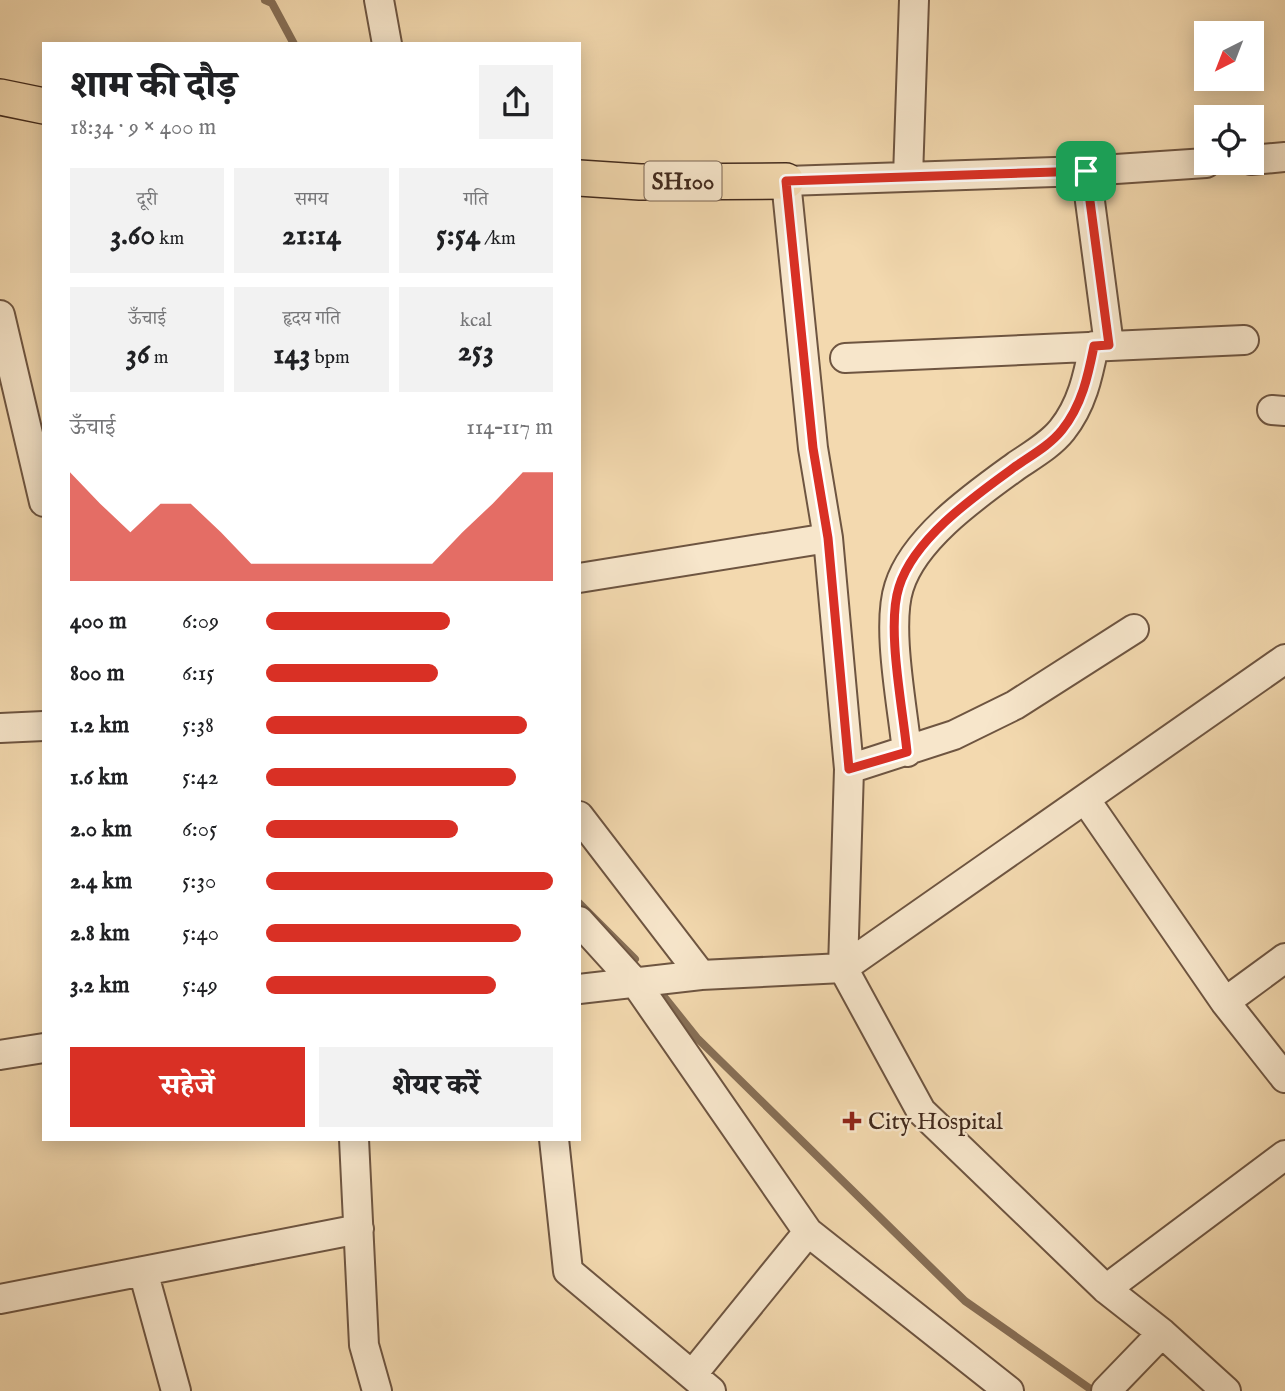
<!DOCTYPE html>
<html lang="hi">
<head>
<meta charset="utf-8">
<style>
  :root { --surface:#fff; --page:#f2f2f2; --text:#202124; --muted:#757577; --accent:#d93025 }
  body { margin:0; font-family:"IM FELL English","Noto Serif Devanagari",serif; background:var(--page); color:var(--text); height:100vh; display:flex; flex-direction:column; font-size:26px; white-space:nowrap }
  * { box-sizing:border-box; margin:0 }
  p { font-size:23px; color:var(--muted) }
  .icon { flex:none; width:38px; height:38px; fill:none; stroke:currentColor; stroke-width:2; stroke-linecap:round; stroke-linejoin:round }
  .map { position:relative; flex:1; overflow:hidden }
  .sheet { position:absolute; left:42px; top:42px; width:539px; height:1099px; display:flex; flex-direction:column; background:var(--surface); border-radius:0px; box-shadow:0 4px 18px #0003 }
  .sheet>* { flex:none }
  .needle { width:46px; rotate:222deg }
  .buttons { position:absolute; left:1194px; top:21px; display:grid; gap:14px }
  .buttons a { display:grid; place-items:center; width:70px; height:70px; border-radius:0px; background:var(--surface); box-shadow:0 4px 18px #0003; font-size:35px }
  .pin { position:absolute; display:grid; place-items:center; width:60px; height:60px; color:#fff; margin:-30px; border-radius:14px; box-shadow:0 4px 10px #0006 }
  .round { display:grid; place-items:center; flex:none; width:74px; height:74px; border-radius:0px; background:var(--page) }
  .summary { display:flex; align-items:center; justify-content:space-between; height:119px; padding:0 28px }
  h1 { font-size:38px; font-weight:800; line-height:52px }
  .stats { display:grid; grid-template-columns:repeat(3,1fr); gap:10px; height:119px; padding:7px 28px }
  .stats div { display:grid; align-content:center; border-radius:0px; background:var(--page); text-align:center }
  .stats b { font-size:30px; font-weight:800 }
  .stats small { font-size:19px; font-weight:400 }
  .stats p { font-size:19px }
  .chart { height:196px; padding:14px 28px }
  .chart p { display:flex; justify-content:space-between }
  .chart svg { width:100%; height:126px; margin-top:7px; fill:var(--accent); opacity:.7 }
  .cta { display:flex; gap:14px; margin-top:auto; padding:14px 28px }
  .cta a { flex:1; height:80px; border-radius:0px; background:var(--accent); color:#fff; font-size:28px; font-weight:800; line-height:80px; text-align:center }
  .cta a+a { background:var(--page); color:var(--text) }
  ul { padding:0 28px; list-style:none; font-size:23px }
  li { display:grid; grid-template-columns:112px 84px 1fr; align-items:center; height:52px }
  li i { height:18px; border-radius:9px; background:var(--accent) }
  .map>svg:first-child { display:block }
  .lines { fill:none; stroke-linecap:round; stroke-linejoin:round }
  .stream { stroke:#876f56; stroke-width:8 }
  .minor-casing { stroke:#6e5541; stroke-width:32 }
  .major-casing { stroke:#41291c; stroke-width:38 }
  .minor { stroke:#f7e6cb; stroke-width:28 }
  .major { stroke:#f3d9af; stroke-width:35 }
  .route-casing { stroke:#fff; stroke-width:14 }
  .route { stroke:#d93025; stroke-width:9 }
  .poi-dot { fill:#8f2418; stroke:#f7e6cb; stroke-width:2.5 }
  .labels { text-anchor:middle; stroke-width:5; stroke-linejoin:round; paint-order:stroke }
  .shield { fill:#f7e6cb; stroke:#786250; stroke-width:2 }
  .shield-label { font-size:23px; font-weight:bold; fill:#41291c }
  .poi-label { font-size:24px; fill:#41291c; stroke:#f7e6cb; text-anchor:start }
</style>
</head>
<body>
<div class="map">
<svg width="1285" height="1391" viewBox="0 0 1285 1391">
  <rect width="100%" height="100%" fill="#f3d9af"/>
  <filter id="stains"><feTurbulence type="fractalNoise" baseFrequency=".00286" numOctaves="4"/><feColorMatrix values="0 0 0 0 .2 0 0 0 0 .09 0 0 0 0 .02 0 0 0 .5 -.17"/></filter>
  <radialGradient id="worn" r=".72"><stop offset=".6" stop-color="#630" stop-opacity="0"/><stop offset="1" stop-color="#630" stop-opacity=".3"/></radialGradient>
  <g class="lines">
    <path class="stream" d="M 265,0 L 272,3 L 294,44
      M 579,903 L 635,959
      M 661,993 L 697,1038 L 965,1301 L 1089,1388"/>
    <g class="minor-casing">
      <path id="minor" d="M 379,0 L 387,44
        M 1251,160 L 1285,157
        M 1206,163 L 1086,171 L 786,181 L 813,448 L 828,538 L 849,769 L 843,968 L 921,1111 L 1106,1289 L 1162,1333 L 1226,1391
        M 1086,171 L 1109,345
        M 908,177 L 914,0
        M 0,315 L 44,502
        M 845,358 L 1244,340
        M 1272,410 L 1285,411
        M 579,578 L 828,538
        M 0,728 L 44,726
        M 907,752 C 903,709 886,627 899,587 C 914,538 976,495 1016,466 C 1032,455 1050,445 1062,430 C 1082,405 1088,376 1094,346
        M 849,769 L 954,735 L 1015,705 L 1134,629
        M 1085,799 L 1225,1002
        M 579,816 L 701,975
        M 579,921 L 637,985 L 808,1232 L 1009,1391
        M 1285,958 L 1225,1002 L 1285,1078
        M 579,989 L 701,975 L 843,968 L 1285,659
        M 0,1055 L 44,1048
        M 354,1139 L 364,1345 L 377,1391
        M 554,1139 L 568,1271 L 711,1391
        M 143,1271 L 176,1391
        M 1106,1289 L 1285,1155
        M 0,1299 L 359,1229
        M 692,1375 L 808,1232
        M 1106,1391 L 1162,1333"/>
    </g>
    <g class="major-casing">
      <path id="major" d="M 0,97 L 44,106
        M 579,178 L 640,182 L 786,181"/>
    </g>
    <use href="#minor" class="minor"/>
    <use href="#major" class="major"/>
  </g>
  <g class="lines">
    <g class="route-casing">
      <path id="route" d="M 1086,171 L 1109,345 L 1094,346 C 1088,376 1082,405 1062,430 C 1050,445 1032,455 1016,466 C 976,495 914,538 899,587 C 886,627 903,709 907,752 L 849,769 L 828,538 L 813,448 L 786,181 Z"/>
    </g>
    <use href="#route" class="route"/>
  </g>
  <path class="poi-dot" d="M848.5 1110.5h7v7h7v7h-7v7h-7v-7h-7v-7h7z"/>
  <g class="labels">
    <rect class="shield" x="644.5" y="161.5" width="77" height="39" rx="5"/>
    <g class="shield-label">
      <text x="683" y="189">SH100</text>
    </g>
    <g class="poi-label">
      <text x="868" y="1129">City Hospital</text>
    </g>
  </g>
  <rect width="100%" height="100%" filter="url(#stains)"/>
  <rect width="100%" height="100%" fill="url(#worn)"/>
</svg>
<div class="buttons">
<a><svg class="needle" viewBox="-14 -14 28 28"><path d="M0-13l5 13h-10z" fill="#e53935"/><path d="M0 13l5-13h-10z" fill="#757577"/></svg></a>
<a><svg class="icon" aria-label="locate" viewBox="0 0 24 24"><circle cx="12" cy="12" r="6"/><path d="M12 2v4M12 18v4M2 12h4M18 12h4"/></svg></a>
</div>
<div class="pin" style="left:1086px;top:171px;background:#1e9e55"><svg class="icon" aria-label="arrive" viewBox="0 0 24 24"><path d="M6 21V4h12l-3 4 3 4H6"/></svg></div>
<section class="sheet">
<div class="summary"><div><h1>शाम की दौड़</h1><p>18:34 · 9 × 400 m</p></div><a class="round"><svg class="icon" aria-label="share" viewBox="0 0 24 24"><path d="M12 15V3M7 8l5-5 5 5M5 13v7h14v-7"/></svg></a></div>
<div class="stats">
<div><p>दूरी</p><b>3.60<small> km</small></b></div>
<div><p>समय</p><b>21:14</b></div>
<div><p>गति</p><b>5:54<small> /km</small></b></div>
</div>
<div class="stats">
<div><p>ऊँचाई</p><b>36<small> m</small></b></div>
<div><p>हृदय गति</p><b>143<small> bpm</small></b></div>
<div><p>kcal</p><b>253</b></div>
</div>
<div class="chart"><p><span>ऊँचाई</span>114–117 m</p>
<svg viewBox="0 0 160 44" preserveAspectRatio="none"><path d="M0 44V6L10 17L20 27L30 17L40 17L50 27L60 38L70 38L80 38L90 38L100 38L110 38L120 38L130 27L140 17L150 6L160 6V44z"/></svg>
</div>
<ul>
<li><b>400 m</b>6:09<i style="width:64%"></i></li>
<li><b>800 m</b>6:15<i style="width:60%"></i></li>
<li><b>1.2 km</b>5:38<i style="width:91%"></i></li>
<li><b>1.6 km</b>5:42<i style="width:87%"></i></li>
<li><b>2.0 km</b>6:05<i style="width:67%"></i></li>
<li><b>2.4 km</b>5:30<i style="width:100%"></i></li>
<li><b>2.8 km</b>5:40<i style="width:89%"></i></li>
<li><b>3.2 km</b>5:49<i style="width:80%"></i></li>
</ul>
<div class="cta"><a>सहेजें</a><a>शेयर करें</a></div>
</section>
</div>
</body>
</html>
